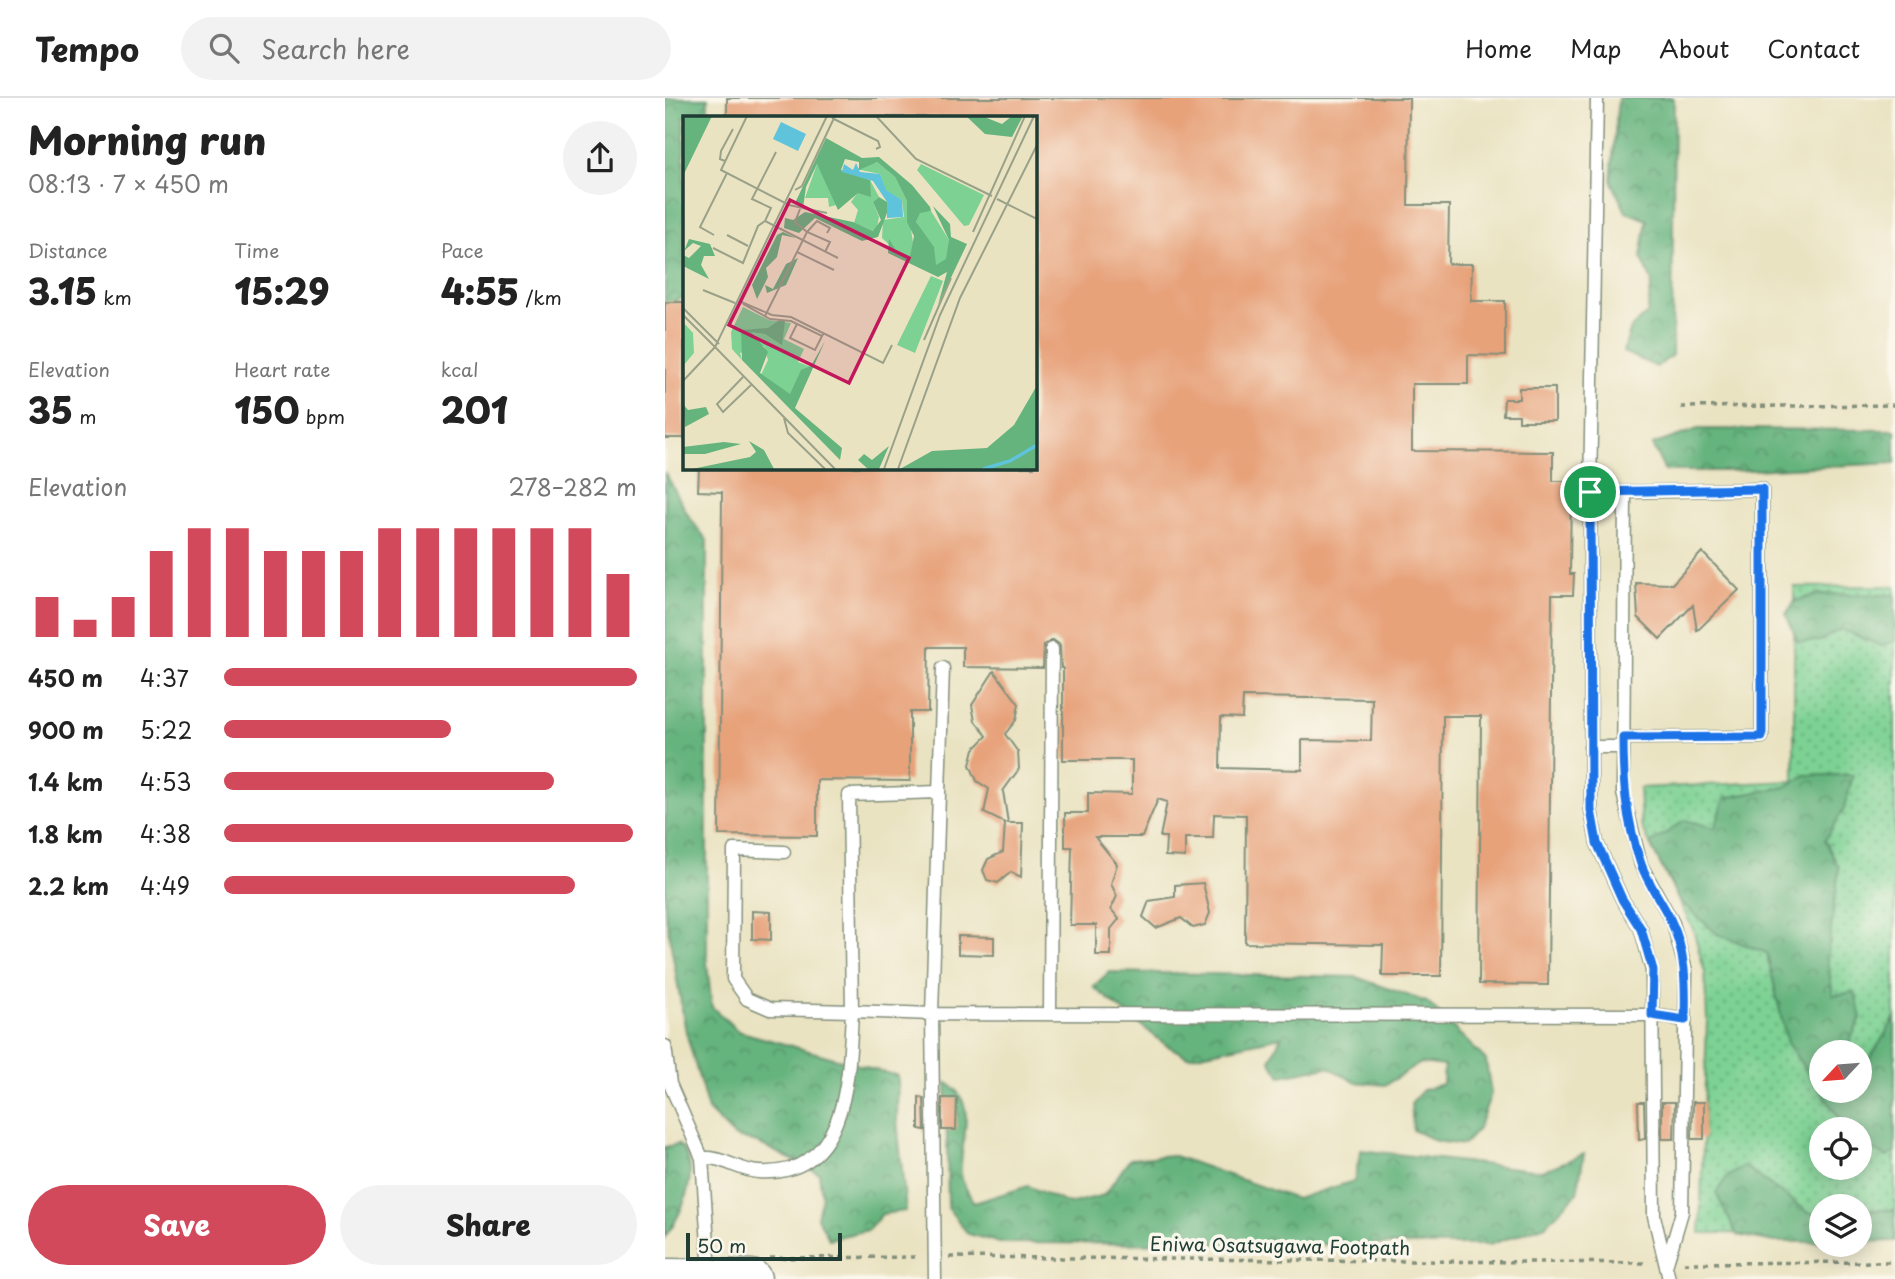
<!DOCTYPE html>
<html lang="en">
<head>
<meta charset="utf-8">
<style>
  :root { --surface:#fff; --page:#f2f2f2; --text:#222; --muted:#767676; --line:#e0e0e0; --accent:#d1495b }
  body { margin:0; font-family:"Playpen Sans",sans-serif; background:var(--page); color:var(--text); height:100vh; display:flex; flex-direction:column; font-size:26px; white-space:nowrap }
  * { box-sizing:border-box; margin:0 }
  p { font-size:23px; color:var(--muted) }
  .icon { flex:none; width:38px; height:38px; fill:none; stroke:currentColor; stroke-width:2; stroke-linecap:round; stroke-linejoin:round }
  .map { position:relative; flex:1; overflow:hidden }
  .drawer { display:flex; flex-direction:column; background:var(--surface); width:665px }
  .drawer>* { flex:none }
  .needle { width:46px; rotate:244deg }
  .buttons { position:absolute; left:1144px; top:942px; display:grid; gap:14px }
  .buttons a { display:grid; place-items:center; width:63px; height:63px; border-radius:50%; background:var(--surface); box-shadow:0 4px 18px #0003; font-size:35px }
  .scale { position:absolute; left:21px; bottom:18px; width:156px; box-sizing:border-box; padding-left:7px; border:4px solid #1f3d34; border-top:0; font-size:19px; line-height:24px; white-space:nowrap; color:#1f3d34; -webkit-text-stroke:5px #fbf7ec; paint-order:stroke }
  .pin { position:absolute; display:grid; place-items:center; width:60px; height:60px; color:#fff; margin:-30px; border:4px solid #fff; border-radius:50%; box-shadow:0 2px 7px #0007 }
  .round { display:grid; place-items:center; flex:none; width:74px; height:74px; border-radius:37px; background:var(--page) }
  .headline { display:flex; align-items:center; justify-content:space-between; height:119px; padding:0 28px }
  h1 { font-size:38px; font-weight:800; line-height:52px }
  .metrics { display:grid; grid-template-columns:repeat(3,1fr); gap:10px; height:119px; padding:7px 28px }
  .metrics div { display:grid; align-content:center }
  .metrics b { font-size:35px; font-weight:800 }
  .metrics small { font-size:19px; font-weight:400 }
  .metrics p { font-size:19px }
  .chart { height:196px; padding:14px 28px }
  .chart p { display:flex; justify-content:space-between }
  .chart svg { width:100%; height:126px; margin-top:7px; stroke:var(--accent); stroke-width:6 }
  .primary-button { display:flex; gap:14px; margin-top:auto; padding:14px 28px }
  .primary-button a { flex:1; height:80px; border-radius:42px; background:var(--accent); color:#fff; font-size:28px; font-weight:800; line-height:80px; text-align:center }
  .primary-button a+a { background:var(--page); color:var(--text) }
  ul { padding:0 28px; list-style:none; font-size:23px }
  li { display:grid; grid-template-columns:112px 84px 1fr; align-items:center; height:52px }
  li i { height:18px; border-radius:9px; background:var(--accent) }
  header { display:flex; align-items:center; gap:42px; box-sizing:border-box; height:98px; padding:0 35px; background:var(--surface); border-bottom:2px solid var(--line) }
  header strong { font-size:33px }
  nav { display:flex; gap:38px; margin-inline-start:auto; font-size:24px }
  .search { width:490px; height:63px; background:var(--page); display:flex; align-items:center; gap:18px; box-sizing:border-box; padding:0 24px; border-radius:38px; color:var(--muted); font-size:26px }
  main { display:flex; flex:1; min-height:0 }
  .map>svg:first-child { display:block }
  .grass { fill:url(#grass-dots); stroke:#4e8764; stroke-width:2; fill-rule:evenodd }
  .forest { fill:url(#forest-crowns); stroke:#427858; stroke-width:2 }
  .building { fill:#e7a27a; fill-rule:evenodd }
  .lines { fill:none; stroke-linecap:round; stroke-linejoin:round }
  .lane-casing { stroke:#84907b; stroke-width:15 }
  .highway-casing { stroke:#84907b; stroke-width:41 }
  .path { stroke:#84907b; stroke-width:3.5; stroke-dasharray:5 5; stroke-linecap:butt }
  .lane { stroke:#fff; stroke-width:12 }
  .highway { stroke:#fff; stroke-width:38 }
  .route-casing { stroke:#fff; stroke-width:14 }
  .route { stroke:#1a73e8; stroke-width:9 }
  .labels { text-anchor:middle; stroke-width:7; stroke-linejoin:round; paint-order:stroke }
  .street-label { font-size:19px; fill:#1f3d34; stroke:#fbf7ec }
  .inset-river { fill:none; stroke:#5ec3db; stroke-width:3.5 }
  .inset-road { fill:none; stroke:#99a189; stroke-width:2 }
  .view { fill:#c2185b; fill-opacity:0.15; stroke:#c2185b; stroke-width:3.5 }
  .inset-edge { fill:none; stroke:#1f3d34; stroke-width:3.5 }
</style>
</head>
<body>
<header>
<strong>Tempo</strong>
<div class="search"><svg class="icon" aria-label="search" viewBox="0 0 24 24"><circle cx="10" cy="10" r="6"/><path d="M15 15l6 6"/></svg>Search here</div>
<nav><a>Home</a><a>Map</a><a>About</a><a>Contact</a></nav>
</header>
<main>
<section class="drawer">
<div class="headline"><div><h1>Morning run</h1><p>08:13 · 7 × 450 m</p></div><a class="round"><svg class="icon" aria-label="share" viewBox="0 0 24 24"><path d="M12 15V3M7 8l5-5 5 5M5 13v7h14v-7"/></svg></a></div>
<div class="metrics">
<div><p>Distance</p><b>3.15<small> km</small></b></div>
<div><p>Time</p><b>15:29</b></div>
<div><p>Pace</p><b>4:55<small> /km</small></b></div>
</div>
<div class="metrics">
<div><p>Elevation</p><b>35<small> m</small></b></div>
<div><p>Heart rate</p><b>150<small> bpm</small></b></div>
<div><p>kcal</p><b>201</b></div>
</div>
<div class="chart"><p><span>Elevation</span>278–282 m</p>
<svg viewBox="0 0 160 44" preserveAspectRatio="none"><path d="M5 44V30M15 44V38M25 44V30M35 44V14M45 44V6M55 44V6M65 44V14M75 44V14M85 44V14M95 44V6M105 44V6M115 44V6M125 44V6M135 44V6M145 44V6M155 44V22"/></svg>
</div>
<ul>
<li><b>450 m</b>4:37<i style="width:100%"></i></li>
<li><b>900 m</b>5:22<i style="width:55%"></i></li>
<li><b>1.4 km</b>4:53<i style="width:80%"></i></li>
<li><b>1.8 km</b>4:38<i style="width:99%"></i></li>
<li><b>2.2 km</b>4:49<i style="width:85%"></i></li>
</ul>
<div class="primary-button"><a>Save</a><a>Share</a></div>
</section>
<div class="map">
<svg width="1230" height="1181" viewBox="0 0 1230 1181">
  <defs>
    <pattern id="grass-dots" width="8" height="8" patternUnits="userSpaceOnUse" patternTransform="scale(1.75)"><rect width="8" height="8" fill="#7cd193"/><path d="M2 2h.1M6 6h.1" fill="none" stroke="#65ab79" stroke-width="1.8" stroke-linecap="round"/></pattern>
    <pattern id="forest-crowns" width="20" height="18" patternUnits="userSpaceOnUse" patternTransform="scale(1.75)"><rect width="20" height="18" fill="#65b37d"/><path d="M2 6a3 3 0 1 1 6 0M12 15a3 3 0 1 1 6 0" fill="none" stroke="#539367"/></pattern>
  </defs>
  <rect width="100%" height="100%" fill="#fbf7ec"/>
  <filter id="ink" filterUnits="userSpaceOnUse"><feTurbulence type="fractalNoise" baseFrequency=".0143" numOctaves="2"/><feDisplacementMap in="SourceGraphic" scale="14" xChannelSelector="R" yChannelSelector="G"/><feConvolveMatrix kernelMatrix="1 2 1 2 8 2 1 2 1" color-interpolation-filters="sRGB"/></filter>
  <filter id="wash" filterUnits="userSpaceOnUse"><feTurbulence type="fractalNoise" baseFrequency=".00686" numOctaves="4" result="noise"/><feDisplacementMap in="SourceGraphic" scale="28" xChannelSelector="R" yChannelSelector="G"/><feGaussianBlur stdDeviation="1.57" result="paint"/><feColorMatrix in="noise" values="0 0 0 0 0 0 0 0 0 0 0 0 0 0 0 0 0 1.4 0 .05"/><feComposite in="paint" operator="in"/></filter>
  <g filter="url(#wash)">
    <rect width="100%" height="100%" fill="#eae3c2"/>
    <path class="grass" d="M 1230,488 L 1230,1137 L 1195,1137 L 1195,1108 L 1157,1108 L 1157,1136 L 1035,1135 L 1042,922 L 1040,875 L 1028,831 L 976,728 L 974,690 L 1129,683 L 1129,489 ZM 1157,954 L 1195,954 L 1195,992 L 1157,992 ZM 1157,1031 L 1195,1031 L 1195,1069 L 1157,1069 Z"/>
    <path class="forest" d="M 0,0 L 43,0 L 43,19 L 19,19 L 19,199 L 0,207 Z
      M 953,0 L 1009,0 L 1007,257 L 992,269 L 958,254 L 966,230 L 982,216 L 987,183 L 976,159 L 982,122 L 961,114 L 946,82 Z
      M 1033,331 L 1230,332 L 1230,365 L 1064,373 L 1000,373 L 987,347 Z
      M 0,374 L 24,419 L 42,442 L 42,865 L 47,909 L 73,933 L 233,978 L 232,1021 L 241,1113 L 217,1116 L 203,1132 L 164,1141 L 152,1119 L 157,1099 L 154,1075 L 95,1046 L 69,1038 L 43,1012 L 21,934 L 0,813 Z
      M 1154,496 L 1230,497 L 1230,543 L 1216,548 L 1176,531 L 1155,543 L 1133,544 L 1121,516 L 1130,503 Z
      M 1141,677 L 1188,677 L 1179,711 L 1160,742 L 1174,770 L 1162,860 L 1168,897 L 1190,894 L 1196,920 L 1179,954 L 1157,954 L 1157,992 L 1195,992 L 1195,977 L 1230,920 L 1230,1054 L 1222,1059 L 1195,1045 L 1195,1031 L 1182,1031 L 1122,945 L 1102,855 L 1052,836 L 1015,803 L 985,746 L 1020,722 L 1050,730 L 1060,700 L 1120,689 Z
      M 444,874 L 691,879 L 762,904 L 821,962 L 826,996 L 813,1031 L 798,1047 L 771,1043 L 748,1032 L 746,1005 L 758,992 L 778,986 L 779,968 L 756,965 L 720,987 L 690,984 L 663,969 L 616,978 L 605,963 L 616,939 L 523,959 L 501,947 L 428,889 Z
      M 281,984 C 316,1007 294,1041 296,1075 C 296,1085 305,1097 309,1105 L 363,1088 L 404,1106 L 439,1097 L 465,1061 L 507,1057 L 631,1101 L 689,1083 L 696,1052 L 877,1073 L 919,1056 L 912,1095 L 881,1127 L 824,1147 L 335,1145 L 303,1136 L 283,1110 Z
      M 13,1046 C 39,1069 17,1116 0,1139 L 0,1049 Z
      M 1079,1068 L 1144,1115 L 1157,1115 L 1157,1144 L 1110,1144 L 1072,1137 L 1051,1095 L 1062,1079 Z
      M 1195,1112 L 1230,1112 L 1230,1143 L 1195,1144 Z"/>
    <g id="blocks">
      <path class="building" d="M 62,0 L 744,0 L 743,107 L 784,107 L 783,166 L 807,166 L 806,203 L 840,203 L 840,258 L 803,257 L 803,286 L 747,286 L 747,353 L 888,354 L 888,383 L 906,383 L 905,476 L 909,476 L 908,497 L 887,497 L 883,887 L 814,886 L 816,618 L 778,618 L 776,878 L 717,878 L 718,847 L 580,845 L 581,717 L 549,716 L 548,740 L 520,740 L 520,759 L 500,758 L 501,739 L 495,739 L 502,704 L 493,701 L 477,739 L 430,739 L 452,766 L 446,786 L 452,798 L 446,811 L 454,821 L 446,831 L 446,857 L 431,857 L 431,827 L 405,827 L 407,749 L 400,749 L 400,715 L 423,715 L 423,695 L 467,696 L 467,662 L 398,662 L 398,570 L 396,570 L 395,547 L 388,542 L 379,547 L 378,570 L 298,569 L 298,549 L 264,549 L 263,614 L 245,614 L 245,683 L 152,682 L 152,738 L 54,737 L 57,394 L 33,393 L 34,369 L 369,369 L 369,19 L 62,19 ZM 578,599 L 707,601 L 706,643 L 637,642 L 637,672 L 555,670 L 556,619 L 577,620 Z
        M 0,204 L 19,204 L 19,340 L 0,340 Z
        M 854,290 L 890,290 L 890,323 L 854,323 L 854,317 L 838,317 L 839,301 L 854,301 Z
        M 1037,454 L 1074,492 L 1032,533 L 1028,507 L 995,541 L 973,519 L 971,485 L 1007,486 Z
        M 329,573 L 354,606 L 351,622 L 340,636 L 353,654 L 354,671 L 338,693 L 343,725 L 358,725 L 356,779 L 346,774 L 333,785 L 322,782 L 318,772 L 323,761 L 338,754 L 340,725 L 319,715 L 324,691 L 312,683 L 305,667 L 309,651 L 322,638 L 310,623 L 307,607 Z
        M 538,785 L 545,815 L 540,827 L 528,830 L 516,820 L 491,830 L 478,819 L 484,803 L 510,799 L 510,787 Z
        M 87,813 L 106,814 L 106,842 L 87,841 Z
        M 293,838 L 329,839 L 329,857 L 293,856 Z
        M 254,999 L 259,1000 L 260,1032 L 254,1031 Z
        M 277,1000 L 292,1000 L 291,1032 L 277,1032 Z
        M 973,1004 L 979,1004 L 980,1041 L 974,1042 Z
        M 997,1004 L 1010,1004 L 1009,1041 L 997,1041 Z
        M 1028,1004 L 1039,1004 L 1039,1041 L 1027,1041 Z"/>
    </g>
  </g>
  <g filter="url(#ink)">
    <use href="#blocks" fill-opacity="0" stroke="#84907b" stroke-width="2"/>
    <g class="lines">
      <g class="lane-casing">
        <path id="lane" d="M 932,0 L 925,394 L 926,712 L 932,745 L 957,801 L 976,831 L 987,872 L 989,1118 L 1004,1181
          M 925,394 L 960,394 L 958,695 L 976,767 L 1008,825 L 1021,873 L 1017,1114 L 1002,1165
          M 958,640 L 1097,639 L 1097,391 L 960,394
          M 925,649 L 958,649
          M 119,754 L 69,752 L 68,881 L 82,901 L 105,911 L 187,913 L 184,697 L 274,694
          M 385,916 L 387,551
          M 0,948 L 5,986 L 37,1060 L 44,1160 L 41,1177
          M 37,1060 C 57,1058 74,1073 94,1074 C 184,1079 184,976 187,913 L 267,916 L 987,917 L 1020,922
          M 270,1181 L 267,916 L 278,570"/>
      </g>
      <g class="highway-casing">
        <path id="highway" d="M 0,1180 L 87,1181"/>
      </g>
      <path class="path" d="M 1016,309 L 1230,307
        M 284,1159 L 983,1165
        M 105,1160 L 255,1159
        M 1019,1165 L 1230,1164"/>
      <use href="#lane" class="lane"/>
      <use href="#highway" class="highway"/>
    </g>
  </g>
  <g class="lines" filter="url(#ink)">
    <g class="route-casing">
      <path id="route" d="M 1097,391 L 1097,639 L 958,640 C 958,683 961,722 975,763 C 981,783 996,802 1005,821 C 1021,853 1021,887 1020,922 L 987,917 L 988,872 L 976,831 L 957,801 L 932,745 L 926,712 L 925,394 Z"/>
    </g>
    <use href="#route" class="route"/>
  </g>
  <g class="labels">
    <g class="street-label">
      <text transform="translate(615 1148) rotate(1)" y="7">Eniwa Osatsugawa Footpath</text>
    </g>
  </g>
  <g transform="translate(18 18)">
    <rect width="354" height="354" fill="#eae3c2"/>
    <path d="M 194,46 L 212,61 L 224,85 L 230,127 L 227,141 L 219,141 L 199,122 L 200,104 L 221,101 L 219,84 L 202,74 L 197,58 L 173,53 ZM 134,48 L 143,64 L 153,89 L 146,91 L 145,82 L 122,82 ZM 238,48 L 301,79 L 286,109 L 281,110 L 234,54 ZM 187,64 L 196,81 L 190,86 L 196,101 L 193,116 L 171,107 L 175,94 L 168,86 L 175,76 L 187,80 ZM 248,95 L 266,124 L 265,143 L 253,153 L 233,106 L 237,96 ZM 248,160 L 260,165 L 232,237 L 214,229 ZM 60,191 L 86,204 L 108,207 L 101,223 L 121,233 L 115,246 L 128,251 L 107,280 L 78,259 L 85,244 L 81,230 L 57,237 L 59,244 L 49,233 L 48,216 ZM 0,206 L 10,217 L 11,237 L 0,250 Z" fill="#7cd193"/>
    <path d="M 0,0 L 29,0 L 0,60 ZM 283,0 L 299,0 L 319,8 L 329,0 L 340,0 L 329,21 L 302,18 ZM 143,22 L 179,42 L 196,41 L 229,69 L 247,91 L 248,95 L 237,97 L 233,106 L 251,131 L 253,149 L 263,143 L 266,124 L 250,90 L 267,108 L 268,121 L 284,128 L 255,189 L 264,156 L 255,161 L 205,137 L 206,123 L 213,135 L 227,140 L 231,120 L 224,106 L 224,85 L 212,61 L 194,46 L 176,54 L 176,46 L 162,43 L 158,54 L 187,64 L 188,81 L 175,77 L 155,94 L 134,48 L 123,71 L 120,92 L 112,87 ZM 196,81 L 204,86 L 204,97 L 195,121 L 179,125 L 132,102 L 116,117 L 101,112 L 102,102 L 110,104 L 122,96 L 170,106 L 190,115 L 198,104 L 190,86 ZM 100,116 L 113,122 L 99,119 L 94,141 L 83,152 L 85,161 L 74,183 L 69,169 L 94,119 ZM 6,123 L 27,128 L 32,140 L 21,140 L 18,149 L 26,163 L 0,150 L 0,139 L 6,142 L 18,130 L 10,127 L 1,135 ZM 115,142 L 103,169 L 84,177 L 82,169 L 90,173 L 103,148 ZM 95,205 L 102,205 L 99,229 L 82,218 L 68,216 L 85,236 L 77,257 L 107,278 L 118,254 L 128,250 L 142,225 L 112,292 L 159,332 L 157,344 L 59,244 L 58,214 L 85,212 ZM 353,271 L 353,353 L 217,353 L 249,335 L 304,332 L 331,309 ZM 0,288 L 5,294 L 23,291 L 26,298 L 2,311 ZM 66,325 L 81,334 L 91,353 L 9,353 L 67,341 L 73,336 ZM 41,326 L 58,328 L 22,338 L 0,338 L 0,331 ZM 206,330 L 196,353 L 185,353 L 175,344 L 181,338 L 189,344 Z" fill="#65b37d"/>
    <path d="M 98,6 L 123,18 L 115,35 L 90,23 ZM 173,47 L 177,56 L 197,58 L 203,74 L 219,84 L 220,101 L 204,102 L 204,86 L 190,65 L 159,56 L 161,48 L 170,54 Z" fill="#5ec3db"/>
    <path class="inset-river" d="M 300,353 L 327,345 L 354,329"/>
    <path class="inset-road" d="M 64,0 L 38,54 L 106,89 L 144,97M 144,0 L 32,231 L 152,353M 193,0 L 233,43 L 309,80M 149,2 L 195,25 L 197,31 L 193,33M 93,36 L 69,83 L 88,92 L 82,105 L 155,142M 42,45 L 37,43 L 38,35 L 50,13M 112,74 L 119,70 L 152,0M 314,83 L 354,103M 290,116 L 342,0M 31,119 L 17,111 L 44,57M 44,119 L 65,130M 30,132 L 60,147 L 75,110 L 82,105M 114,136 L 151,154M 142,136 L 147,126 L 124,116 L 134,105 L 147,112 L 144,117M 20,174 L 52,187M 56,185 L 89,199 L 108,201 L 200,247 L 209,229M 60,188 L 87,203 L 108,205 L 139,220 L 141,217M 0,192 L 36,228M 0,199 L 32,231M 82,200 L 124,116 L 112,106 L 117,93M 114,208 L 107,222 L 132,234 L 139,220M 241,224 L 268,162M 60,261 L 34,288 L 40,296 L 68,269M 0,265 L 33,230M 101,302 L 105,317 L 142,353M 201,353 L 257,199 L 351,0M 215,353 L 277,182 L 354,29"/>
    <path class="view" d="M 107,84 L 226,142 L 166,267 L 46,209 Z"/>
    <rect width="354" height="354" class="inset-edge"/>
  </g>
</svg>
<div class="buttons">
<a><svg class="needle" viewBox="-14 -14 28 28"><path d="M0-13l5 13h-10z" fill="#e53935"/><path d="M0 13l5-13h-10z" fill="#767676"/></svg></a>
<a><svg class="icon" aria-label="locate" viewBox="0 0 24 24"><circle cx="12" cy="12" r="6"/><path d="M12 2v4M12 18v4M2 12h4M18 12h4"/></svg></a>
<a><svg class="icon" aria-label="layers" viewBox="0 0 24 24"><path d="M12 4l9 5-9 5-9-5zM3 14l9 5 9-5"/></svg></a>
</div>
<div class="scale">50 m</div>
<div class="pin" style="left:925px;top:394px;background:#1e9e55"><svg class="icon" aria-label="arrive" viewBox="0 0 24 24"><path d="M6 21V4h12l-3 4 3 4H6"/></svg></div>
</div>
</main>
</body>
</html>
